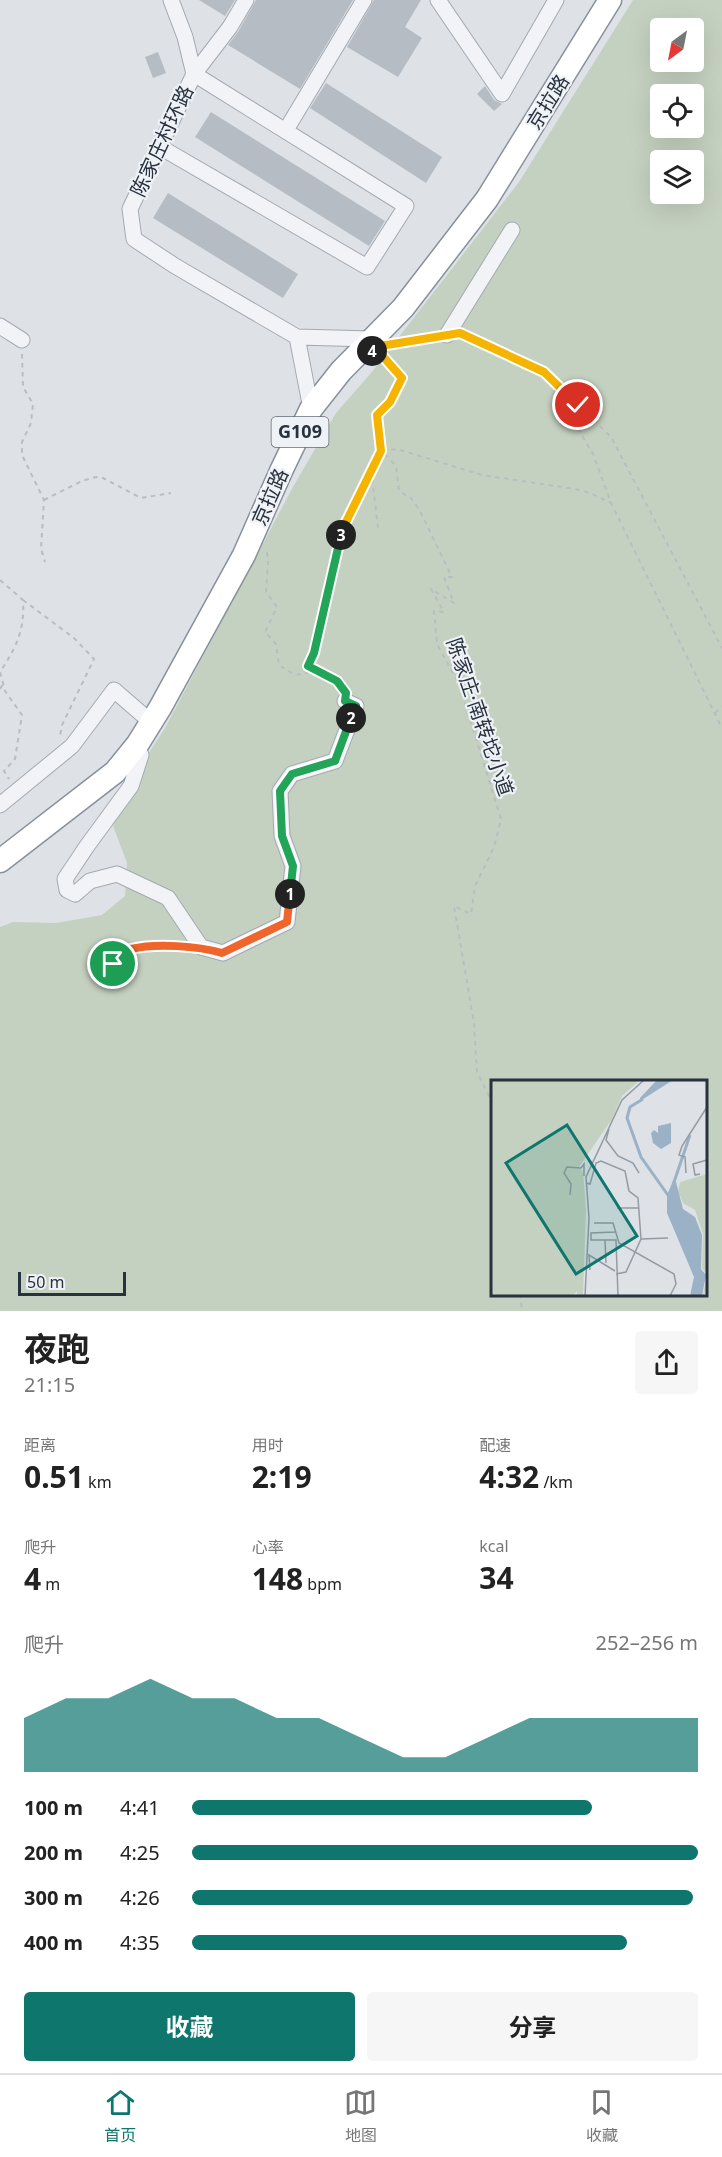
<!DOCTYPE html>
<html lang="zh">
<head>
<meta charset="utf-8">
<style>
  :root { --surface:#fff; --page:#f6f6f6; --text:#222; --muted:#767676; --line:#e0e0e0; --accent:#0f766e }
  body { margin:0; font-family:"Noto Sans","Noto Sans SC",sans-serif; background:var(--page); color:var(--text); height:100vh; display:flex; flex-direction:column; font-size:22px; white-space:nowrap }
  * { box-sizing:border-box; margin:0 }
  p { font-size:20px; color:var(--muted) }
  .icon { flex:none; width:33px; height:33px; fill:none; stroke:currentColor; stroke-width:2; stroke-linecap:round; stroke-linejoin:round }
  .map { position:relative; height:1311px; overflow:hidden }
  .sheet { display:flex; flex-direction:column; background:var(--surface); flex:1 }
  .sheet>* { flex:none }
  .needle { width:39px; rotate:212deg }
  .tools { position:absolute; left:650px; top:18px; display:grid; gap:12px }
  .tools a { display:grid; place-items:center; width:54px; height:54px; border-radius:6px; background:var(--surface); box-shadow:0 6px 24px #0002; font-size:30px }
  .scale { position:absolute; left:18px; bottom:15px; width:108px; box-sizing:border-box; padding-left:6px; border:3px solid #28313e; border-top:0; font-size:16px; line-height:21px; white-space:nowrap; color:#28313e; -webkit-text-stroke:4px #eef1f5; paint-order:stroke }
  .pin { position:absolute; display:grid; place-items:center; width:51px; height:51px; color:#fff; margin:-26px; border:3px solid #fff; border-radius:50%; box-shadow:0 2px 6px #0007 }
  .km { position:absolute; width:30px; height:30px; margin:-15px; border-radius:50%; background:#222; color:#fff; font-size:16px; line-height:30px; text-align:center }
  .round { display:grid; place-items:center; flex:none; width:63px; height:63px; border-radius:6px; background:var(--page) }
  .head { display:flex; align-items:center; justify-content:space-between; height:102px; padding:0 24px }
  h1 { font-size:33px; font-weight:700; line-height:45px }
  .figures { display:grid; grid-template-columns:repeat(3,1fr); gap:9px; height:102px; padding:6px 24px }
  .figures div { display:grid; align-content:center }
  .figures b { font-size:30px; font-weight:700 }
  .figures small { font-size:16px; font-weight:400 }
  .figures p { font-size:16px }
  .chart { height:168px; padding:12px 24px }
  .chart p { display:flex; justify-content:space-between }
  .chart svg { width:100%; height:108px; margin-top:6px; fill:var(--accent); opacity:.7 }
  .button { display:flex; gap:12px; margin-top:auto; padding:12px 24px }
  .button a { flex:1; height:69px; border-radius:6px; background:var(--accent); color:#fff; font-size:24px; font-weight:700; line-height:69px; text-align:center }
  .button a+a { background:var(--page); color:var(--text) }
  ul { padding:0 24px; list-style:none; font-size:20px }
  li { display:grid; grid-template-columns:96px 72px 1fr; align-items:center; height:45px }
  li i { height:15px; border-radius:8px; background:var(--accent) }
  .tab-bar { display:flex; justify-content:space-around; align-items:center; height:84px; border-top:2px solid var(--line); background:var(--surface); font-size:16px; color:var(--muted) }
  .tab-bar a { display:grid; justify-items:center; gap:3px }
  .tab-bar .active { color:var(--accent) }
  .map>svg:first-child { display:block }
  .green { fill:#c5d1c0; fill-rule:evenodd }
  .building { fill:#b6bcc4 }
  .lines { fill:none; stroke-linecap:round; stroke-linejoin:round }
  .minor-casing { stroke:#a4a9b1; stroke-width:17 }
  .highway-casing { stroke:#87909d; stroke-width:25 }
  .path { stroke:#b9bdc2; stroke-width:2; stroke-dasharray:4.5 4.5; stroke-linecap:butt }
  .minor { stroke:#f1f3f6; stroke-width:15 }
  .highway { stroke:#fff; stroke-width:22 }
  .split-1-casing { stroke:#fff; stroke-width:12 }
  .split-2-casing { stroke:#fff; stroke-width:12 }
  .split-3-casing { stroke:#fff; stroke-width:12 }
  .split-4-casing { stroke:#fff; stroke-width:12 }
  .split-5-casing { stroke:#fff; stroke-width:12 }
  .split-1 { stroke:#f0652b; stroke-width:8 }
  .split-2 { stroke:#22a559; stroke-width:8 }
  .split-3 { stroke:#22a559; stroke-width:8 }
  .split-4 { stroke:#f5b400; stroke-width:8 }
  .split-5 { stroke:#f5b400; stroke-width:8 }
  .labels { text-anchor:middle; stroke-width:4.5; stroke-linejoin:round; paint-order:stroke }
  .shield { fill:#eef1f5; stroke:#636b75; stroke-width:1.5 }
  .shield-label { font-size:18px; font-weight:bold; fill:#28313e }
  .street-label { font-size:20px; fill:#28313e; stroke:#eef1f5 }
  .inset-river { fill:none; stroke:#9bb1c6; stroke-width:3 }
  .inset-road { fill:none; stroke:#959ba3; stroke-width:1.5 }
  .view { fill:#0f766e; fill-opacity:0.15; stroke:#0f766e; stroke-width:3 }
  .inset-edge { fill:none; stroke:#28313e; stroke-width:3 }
</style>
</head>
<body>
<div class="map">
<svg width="722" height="1311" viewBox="0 0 722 1311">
  <rect width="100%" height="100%" fill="#dee2e7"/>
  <path class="green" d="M 633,0 L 722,0 L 722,1311 L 0,1311 L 0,927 L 13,922 L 56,923 L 102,915 L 125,896 L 127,863 L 113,826 L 137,771 L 165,728 L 294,485 L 336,413 L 371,373 L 519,182 ZM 660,28 L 693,28 L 693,62 L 660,62 ZM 660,94 L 693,94 L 693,128 L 660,128 ZM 660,160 L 693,160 L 693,194 L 660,194 ZM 492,1082 L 706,1082 L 706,1294 L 492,1294 Z"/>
  <path class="building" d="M 199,0 L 235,0 L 225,16 Z
    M 256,0 L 353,0 L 300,89 L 228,45 L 238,32 Z
    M 374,0 L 421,0 L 405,27 L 422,38 L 398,77 L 347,47 Z
    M 158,52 L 166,73 L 153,78 L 145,57 Z
    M 326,83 L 442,157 L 426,183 L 310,108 Z
    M 485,86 L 494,100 L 502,104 L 494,111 L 477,94 Z
    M 211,112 L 385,221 L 369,246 L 195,137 Z
    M 168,193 L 298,274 L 283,298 L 153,218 Z"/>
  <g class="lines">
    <g class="minor-casing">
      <path id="minor" d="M 171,0 L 185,37 L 194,74 L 130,209 L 134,239 L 175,266 L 297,337
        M 438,0 L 502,94 L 556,0
        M 286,130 L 364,0
        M 160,147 L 367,267 L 406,206 L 194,74 L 230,27 L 246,0
        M 0,326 L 22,340
        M 447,335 L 512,230
        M 311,409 L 297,337 L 372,339
        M 137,745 L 141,755 L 131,786 L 87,846 L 65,879 L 67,890 L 75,894 L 90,881 L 117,874 L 168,898 L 201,947 L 223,953 L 287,922 L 293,866 L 282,836 L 280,791 L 292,774 L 335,761 L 356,706 L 345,701
        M 0,805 L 72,746 L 114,690 L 151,722"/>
    </g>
    <g class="highway-casing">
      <path id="highway" d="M 0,861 L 115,772 L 137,745 L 160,708 L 244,555 L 282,469 L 311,409 L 341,371 L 403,308 L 487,199 L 610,0"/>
    </g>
    <path class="path" d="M 465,335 L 544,372 L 593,454 L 611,503 L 722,728
      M 395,344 L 434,338
      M 22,354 L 23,387 L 33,404 L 31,423 L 22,442 L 22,455 L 44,500 L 41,549 L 45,562
      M 381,355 L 402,378 L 390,402 L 377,415 L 382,451 L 396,466 L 399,491 L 411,498 L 419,509 L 452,577 L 444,577 L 454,603 L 431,589 L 444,612 L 434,611 L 437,644 L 459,684 L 501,819 L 494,847 L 475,886 L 471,914 L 454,906 L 474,1023 L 477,1072 L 492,1102
      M 548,376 L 611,437 L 722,648
      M 44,500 L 82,481 L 96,477 L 103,478 L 141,498 L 171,493
      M 378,528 L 371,468 L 382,451 L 397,449 L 482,475 L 575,489 L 590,493 L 611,503
      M 267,552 L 268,562 L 266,592 L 277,607 L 265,632 L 276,644 L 279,665 C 295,675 297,678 315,669
      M 0,580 L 23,600 C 25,630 16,648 0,672 L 5,691 L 22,715 L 15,759 L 4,771 L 9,779
      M 23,600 L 74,638 L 94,659 L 62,725 L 60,736
      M 343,688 L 337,681 L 308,666 L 314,653 L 344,526 L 371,470
      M 0,689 L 3,684
      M 715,713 L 722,707
      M 113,964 L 128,949 L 183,947
      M 520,1294 L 522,1311"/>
    <use href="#minor" class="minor"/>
    <use href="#highway" class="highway"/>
  </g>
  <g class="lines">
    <g class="split-1-casing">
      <path id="split-1" d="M 113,964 C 118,959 124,950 131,949 C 156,943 198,946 222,953 L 287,922 L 290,894"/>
    </g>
    <g class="split-2-casing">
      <path id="split-2" d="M 290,894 L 293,866 L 282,836 L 280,791 L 292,774 L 335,761 L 351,718"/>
    </g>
    <g class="split-3-casing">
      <path id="split-3" d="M 341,535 L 314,653 L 308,666 L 337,681 L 346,693 L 345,701 L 356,706 L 351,718"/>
    </g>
    <g class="split-4-casing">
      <path id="split-4" d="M 341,535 L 344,526 L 381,451 L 377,415 L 390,402 L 402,378 L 379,352 L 372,351"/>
    </g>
    <g class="split-5-casing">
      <path id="split-5" d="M 372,351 L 362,349 L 460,333 L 544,372 L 578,405"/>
    </g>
    <use href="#split-1" class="split-1"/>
    <use href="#split-2" class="split-2"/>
    <use href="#split-3" class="split-3"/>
    <use href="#split-4" class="split-4"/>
    <use href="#split-5" class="split-5"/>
  </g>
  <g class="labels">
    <rect class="shield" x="271.5" y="417" width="57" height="30" rx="4.5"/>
    <g class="shield-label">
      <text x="300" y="438">G109</text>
    </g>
    <g class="street-label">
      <text transform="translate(548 102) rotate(-58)" y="7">京拉路</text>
      <text transform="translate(162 141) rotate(-65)" y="7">陈家庄村环路</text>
      <text transform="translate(270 497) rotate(-66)" y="7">京拉路</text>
      <text transform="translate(480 717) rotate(71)" y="7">陈家庄·南转坨小道</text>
    </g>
  </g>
  <g transform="translate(491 1080)">
    <rect width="216" height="216" fill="#dee2e7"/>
    <path d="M 0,0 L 149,0 L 131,16 L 121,39 L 88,87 L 92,92 L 95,130 L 92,216 L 86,216 L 86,211 L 82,216 L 0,216 ZM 216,94 L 216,211 L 212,215 L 216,195 L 211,188 L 212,154 L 204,130 L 192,123 L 187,111 L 189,102 Z" fill="#c5d1c0"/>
    <path d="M 166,0 L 182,0 L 149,21 L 149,18 ZM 180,43 L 180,63 L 170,69 L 162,63 L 160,53 L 163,50 L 167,53 L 167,46 ZM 182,101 L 185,102 L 192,129 L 204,137 L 211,155 L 210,189 L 215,195 L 211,216 L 199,216 L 203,197 L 176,133 L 176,115 Z" fill="#9bb1c6"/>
    <path class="inset-river" d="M 152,19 L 139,27 L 136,38 L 150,77 L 179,118M 182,105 L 199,55"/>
    <path class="inset-road" d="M 118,49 L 115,60 L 127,76 L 142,83 L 148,93M 195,93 L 194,77 L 188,75 L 191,66 L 216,27M 209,94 L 204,95 L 202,84 L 216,80M 95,103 L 99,104 L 105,83 L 110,81 L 134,91 L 138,111 L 147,118 L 150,159 L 135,192 L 125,194M 79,115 L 80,104 L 73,93 L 76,87 L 90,88 L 93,84 L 93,96M 126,128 L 148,128M 103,143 L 122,143 L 128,163 L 183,194 L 185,204 L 179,216M 124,152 L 100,153 L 100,160 L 125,160 L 127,216M 150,159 L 177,158M 114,160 L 115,183M 99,190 L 98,175 L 124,191M 94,216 L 98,138 L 95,97 L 131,20 L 153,0"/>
    <path class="view" d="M 76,45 L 146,156 L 85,194 L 15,83 Z"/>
    <rect width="216" height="216" class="inset-edge"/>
  </g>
</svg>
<div class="tools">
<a><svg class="needle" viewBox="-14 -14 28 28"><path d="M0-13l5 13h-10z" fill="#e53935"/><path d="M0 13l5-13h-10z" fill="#767676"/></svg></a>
<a><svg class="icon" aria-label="locate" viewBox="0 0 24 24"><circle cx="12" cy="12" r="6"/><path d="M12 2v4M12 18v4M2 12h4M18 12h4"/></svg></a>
<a><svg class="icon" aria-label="layers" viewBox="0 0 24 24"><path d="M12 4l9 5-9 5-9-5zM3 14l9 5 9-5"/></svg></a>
</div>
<div class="scale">50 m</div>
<div class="pin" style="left:113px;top:964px;background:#1e9e55"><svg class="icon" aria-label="arrive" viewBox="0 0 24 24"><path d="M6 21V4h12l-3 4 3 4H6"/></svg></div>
<div class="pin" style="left:578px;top:405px;background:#d93025"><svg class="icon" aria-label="check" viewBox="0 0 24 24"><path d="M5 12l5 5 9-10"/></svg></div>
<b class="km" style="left:290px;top:894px">1</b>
<b class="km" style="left:351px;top:718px">2</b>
<b class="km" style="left:341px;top:535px">3</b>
<b class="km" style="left:372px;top:351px">4</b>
</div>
<section class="sheet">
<div class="head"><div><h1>夜跑</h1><p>21:15</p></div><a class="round"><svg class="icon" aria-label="share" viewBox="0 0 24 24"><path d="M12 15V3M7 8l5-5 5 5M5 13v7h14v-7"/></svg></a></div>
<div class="figures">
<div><p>距离</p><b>0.51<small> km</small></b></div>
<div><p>用时</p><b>2:19</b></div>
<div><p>配速</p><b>4:32<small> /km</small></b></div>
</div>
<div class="figures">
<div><p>爬升</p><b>4<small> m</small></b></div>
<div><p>心率</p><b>148<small> bpm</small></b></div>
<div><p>kcal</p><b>34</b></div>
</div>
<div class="chart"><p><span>爬升</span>252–256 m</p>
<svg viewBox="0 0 160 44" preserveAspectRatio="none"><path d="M0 44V22L10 14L20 14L30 6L40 14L50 14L60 22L70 22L80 30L90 38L100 38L110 30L120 22L130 22L140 22L150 22L160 22V44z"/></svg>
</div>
<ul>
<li><b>100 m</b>4:41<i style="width:79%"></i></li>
<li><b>200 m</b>4:25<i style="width:100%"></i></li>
<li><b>300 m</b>4:26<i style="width:99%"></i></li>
<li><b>400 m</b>4:35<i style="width:86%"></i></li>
</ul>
<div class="button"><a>收藏</a><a>分享</a></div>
</section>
<nav class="tab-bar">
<a class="active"><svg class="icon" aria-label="home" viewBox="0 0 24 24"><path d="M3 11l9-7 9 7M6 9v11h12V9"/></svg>首页</a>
<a><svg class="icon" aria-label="map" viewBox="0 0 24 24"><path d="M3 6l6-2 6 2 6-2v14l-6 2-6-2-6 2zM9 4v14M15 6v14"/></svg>地图</a>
<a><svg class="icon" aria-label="saved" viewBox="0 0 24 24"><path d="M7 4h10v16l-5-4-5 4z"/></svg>收藏</a>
</nav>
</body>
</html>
